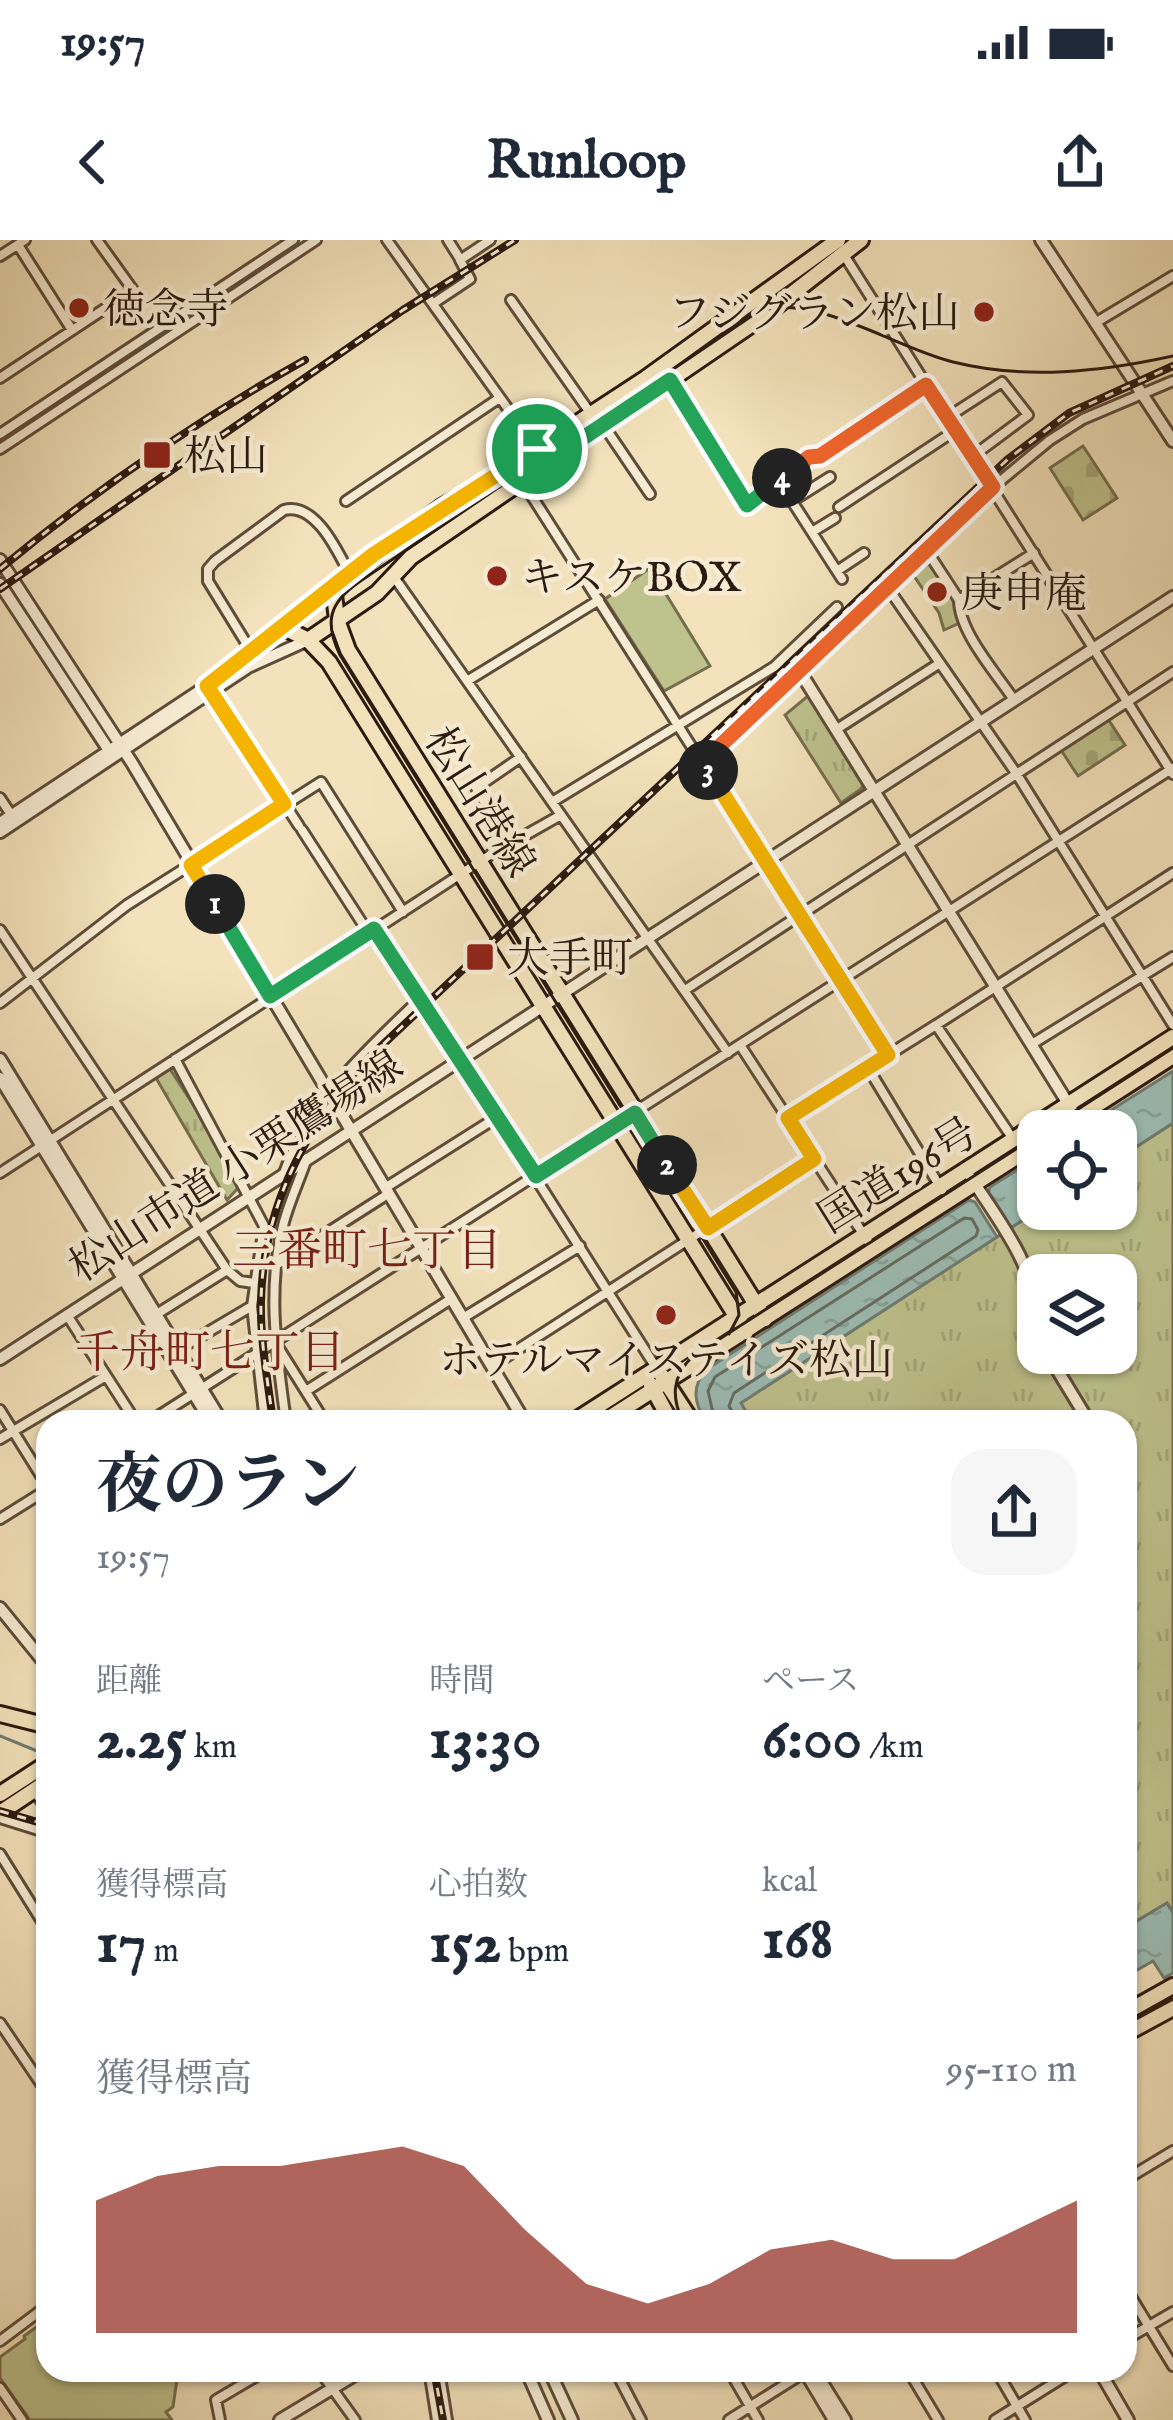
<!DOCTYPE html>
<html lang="ja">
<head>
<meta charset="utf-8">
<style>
  :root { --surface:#fff; --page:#f6f6f7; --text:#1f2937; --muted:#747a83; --accent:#8f2418 }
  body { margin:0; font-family:"IM FELL English","Noto Serif JP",serif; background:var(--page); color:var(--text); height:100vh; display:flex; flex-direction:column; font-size:45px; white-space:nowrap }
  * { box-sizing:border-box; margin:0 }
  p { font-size:39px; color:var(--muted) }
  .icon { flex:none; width:66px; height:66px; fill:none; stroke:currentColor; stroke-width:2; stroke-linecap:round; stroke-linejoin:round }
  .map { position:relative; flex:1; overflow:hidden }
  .sheet { position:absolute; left:36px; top:1170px; width:1101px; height:972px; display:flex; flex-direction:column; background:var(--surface); border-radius:36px; box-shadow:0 3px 9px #0004 }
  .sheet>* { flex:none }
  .controls { position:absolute; left:1017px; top:870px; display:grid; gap:24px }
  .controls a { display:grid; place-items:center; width:120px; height:120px; border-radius:24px; background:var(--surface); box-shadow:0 3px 9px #0004; font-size:60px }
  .pin { position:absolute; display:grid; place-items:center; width:102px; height:102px; color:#fff; margin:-51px; border:6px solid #fff; border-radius:50%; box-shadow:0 3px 12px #0007 }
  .km { position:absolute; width:60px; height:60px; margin:-30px; border-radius:50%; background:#222; color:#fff; font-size:33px; line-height:60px; text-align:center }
  .round { display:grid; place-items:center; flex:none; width:126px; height:126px; border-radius:36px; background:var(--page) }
  .headline { display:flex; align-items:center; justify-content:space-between; height:204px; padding:0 60px }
  h1 { font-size:66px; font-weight:700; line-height:90px }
  .metrics { display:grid; grid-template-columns:repeat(3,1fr); gap:18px; height:204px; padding:12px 60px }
  .metrics div { display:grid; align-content:center }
  .metrics b { font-size:60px; font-weight:700 }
  .metrics small { font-size:33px; font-weight:400 }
  .metrics p { font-size:33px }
  .chart { height:336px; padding:24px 60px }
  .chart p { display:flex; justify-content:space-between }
  .chart svg { width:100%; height:216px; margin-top:12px; fill:var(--accent); opacity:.7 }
  .status { display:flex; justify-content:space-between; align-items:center; height:84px; padding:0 60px; background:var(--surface); direction:ltr }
  .status svg { height:33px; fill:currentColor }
  header { display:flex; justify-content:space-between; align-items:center; height:156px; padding:0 60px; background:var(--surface); font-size:54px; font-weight:700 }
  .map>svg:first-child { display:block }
  .green { fill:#bec28d; stroke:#756e4e; stroke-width:3 }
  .cemetery { fill:url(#cemetery-stones); stroke:#756e4e; stroke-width:3 }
  .park { fill:url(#park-tufts); stroke:#756e4e; stroke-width:3; fill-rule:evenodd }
  .water { fill:url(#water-ripples); stroke:#6f7c73; stroke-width:3 }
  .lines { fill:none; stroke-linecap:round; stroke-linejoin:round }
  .shore { stroke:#646c62; stroke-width:3 }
  .stream { stroke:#6f7c73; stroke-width:3 }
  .minor-casing { stroke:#5e4c3a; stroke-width:14 }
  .tertiary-casing { stroke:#5e4c3a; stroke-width:16 }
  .primary-casing { stroke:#2c1a0f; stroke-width:20 }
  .trunk-casing { stroke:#2c1a0f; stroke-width:20 }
  .minor { stroke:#f7ecd3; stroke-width:8 }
  .tertiary { stroke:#f7ecd3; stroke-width:10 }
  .primary { stroke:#f3e2bb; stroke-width:14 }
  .trunk { stroke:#f3e2bb; stroke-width:14 }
  .tram { stroke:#2c1a0f; stroke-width:3 }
  .rail-casing { stroke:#2c1a0f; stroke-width:8 }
  .rail { stroke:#f7ecd3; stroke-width:3; stroke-dasharray:9; stroke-linecap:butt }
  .split-1-casing { stroke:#fff; stroke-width:24 }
  .split-2-casing { stroke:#fff; stroke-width:24 }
  .split-3-casing { stroke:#fff; stroke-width:24 }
  .split-4-casing { stroke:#fff; stroke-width:24 }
  .split-5-casing { stroke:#fff; stroke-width:24 }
  .split-1 { stroke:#f5b400; stroke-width:15 }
  .split-2 { stroke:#22a559; stroke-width:15 }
  .split-3 { stroke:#f5b400; stroke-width:15 }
  .split-4 { stroke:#f0652b; stroke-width:15 }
  .split-5 { stroke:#22a559; stroke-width:15 }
  .poi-dot { fill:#8f2418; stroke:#f7ecd3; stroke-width:4.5 }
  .labels { text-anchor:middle; stroke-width:9; stroke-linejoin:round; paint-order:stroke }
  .poi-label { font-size:42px; fill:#2c1a0f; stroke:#f7ecd3; text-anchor:start }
  .street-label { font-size:42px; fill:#2c1a0f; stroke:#f7ecd3 }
  .neighbourhood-label { font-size:45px; fill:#7a1f14; stroke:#f7ecd3 }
</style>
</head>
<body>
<div class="status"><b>19:57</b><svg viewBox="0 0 49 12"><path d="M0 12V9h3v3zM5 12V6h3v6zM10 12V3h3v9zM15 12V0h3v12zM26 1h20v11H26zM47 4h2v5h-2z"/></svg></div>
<header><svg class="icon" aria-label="back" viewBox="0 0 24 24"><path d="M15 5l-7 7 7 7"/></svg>Runloop<svg class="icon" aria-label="share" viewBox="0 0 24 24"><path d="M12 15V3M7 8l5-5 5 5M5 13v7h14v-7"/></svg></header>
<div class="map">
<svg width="1173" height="2180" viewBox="0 0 1173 2180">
  <defs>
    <pattern id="cemetery-stones" width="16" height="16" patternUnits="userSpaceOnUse" patternTransform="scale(3)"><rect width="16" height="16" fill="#bec28d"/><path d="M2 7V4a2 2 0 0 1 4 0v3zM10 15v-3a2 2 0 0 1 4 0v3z" fill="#a3a678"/></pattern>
    <pattern id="park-tufts" width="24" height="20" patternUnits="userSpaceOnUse" patternTransform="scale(3)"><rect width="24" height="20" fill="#bec28d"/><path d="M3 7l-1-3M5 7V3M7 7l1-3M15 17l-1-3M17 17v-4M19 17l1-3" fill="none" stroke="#a3a678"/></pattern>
    <pattern id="water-ripples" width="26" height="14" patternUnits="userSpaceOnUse" patternTransform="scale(3)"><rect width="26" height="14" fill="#9cbdb5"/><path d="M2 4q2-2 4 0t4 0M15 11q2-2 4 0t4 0" fill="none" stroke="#87a29a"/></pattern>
  </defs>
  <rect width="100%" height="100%" fill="#f3e2bb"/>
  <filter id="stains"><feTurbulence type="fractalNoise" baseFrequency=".00167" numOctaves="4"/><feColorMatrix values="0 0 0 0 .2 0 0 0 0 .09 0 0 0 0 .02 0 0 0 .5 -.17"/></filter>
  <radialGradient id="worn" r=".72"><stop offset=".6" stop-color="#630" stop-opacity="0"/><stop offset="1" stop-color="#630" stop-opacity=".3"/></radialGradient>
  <path class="green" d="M 930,323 L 955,359 L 962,382 L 944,390 L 939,373 L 912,333 Z
    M 650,328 L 710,426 L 664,451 L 605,359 Z
    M 48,2073 L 48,2130 L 170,2130 L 177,2139 L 173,2167 L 166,2172 L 172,2180 L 30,2180 L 0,2138 L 0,2117 L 25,2099 L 24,2096 L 42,2083 L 40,2079 Z"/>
  <path class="cemetery" d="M 1083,206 L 1117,258 L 1083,280 L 1050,228 Z
    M 1108,479 L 1125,505 L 1078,536 L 1061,510 Z"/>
  <path class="park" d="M 809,455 L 864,543 L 861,549 L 841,563 L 785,475 Z
    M 170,829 L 207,886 L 238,948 L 227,960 L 156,838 Z
    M 1173,883 L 1173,1673 L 1167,1663 L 1125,1688 L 1125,1182 L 752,1182 L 740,1163 L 1040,969 L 1116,969 L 1116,920 ZM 1038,1035 L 1116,1035 L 1116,1113 L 1038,1113 Z"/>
  <path class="water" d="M 1173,831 L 1173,883 L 1116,920 L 1116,891 L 1078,891 Z
    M 1038,917 L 1040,969 L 1009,989 L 988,954 L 990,947 Z
    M 969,960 L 975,962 L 997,997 L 741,1163 L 752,1182 L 706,1182 C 694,1163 691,1146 707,1129 Z
    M 1167,1663 L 1173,1673 L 1173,1733 L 1164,1738 L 1153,1721 L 1125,1737 L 1125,1688 Z"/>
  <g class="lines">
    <path class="shore" d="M 715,1182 L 708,1151 L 715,1137 L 964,978 L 972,979 L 978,990 L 976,996 L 734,1153 L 729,1166 L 738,1182"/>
    <path class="stream" d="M 0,1496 L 37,1511"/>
    <g class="minor-casing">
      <path id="minor" d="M 387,0 L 536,208
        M 448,0 L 460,19
        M 18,5 L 72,90
        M 844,15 L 1173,534
        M 0,16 L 25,0
        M 511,60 L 591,174
        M 434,63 L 470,39 L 460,20 L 490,0
        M 1095,83 L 1173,36
        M 0,138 L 133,50 L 97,0
        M 670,141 L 747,265 L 809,217 L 821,216 L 926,145
        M 948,177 L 1002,142 L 1028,175 L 973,216
        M 604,186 L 650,254
        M 0,194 L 293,0
        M 0,209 L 316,0
        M 512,225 L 888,815
        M 779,241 L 842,339
        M 346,261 L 498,159
        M 792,261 L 830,237
        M 839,267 L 956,190
        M 812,292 L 835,278
        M 927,311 L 959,360 L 1034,313
        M 837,331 L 864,313
        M 394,337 L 728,813
        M 888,348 L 1016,533 L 1173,785
        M 959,360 C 959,392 996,433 1014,460
        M 251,411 L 208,341 L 208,329 L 215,321 L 284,270 C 315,262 337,310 349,333
        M 775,426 L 837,367
        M 467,441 L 599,360
        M 212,452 L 299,586
        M 837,489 L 940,423
        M 703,522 L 993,247 L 1050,200 L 1083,179 L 1173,141
        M 0,558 L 12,576
        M 552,562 L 774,427 L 798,429
        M 302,590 L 364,686 L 382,696 L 655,1126
        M 509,603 L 476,548 L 521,517
        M 0,690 L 227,1030 L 240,1041 L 254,1043
        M 685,750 L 1173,432
        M 0,763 L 127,665 L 321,542 L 403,672
        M 936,785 L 1173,633
        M 1032,804 L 1173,717
        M 740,805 L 873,1009
        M 175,819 L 264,986 L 252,1066 L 265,1182
        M 868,828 L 942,950
        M 788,878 L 936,785 L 1015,902
        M 0,933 L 490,615 L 561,575
        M 284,933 C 310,860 368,809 422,757
        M 385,948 L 499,876
        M 278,1024 L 388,954
        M 67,1075 L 136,1182
        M 152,1077 L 227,1030
        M 463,1078 L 580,1006
        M 278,1107 L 325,1182
        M 176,1111 L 252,1066
        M 492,1126 L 814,919
        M 306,1151 L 451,1059
        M 0,1170 L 48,1247
        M 149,1182 L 1173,528
        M 286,1182 C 277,1115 266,1049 284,982 C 290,960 300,939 307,918
        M 0,1199 L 106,1136
        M 0,1279 L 48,1249
        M 35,1552 L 48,1571
        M 0,1578 L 48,1593
        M 0,1614 L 48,1691
        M 0,1783 L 48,1854
        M 1125,1940 L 1173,1911
        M 1125,2047 L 1173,2126
        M 1125,2100 L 1173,2072
        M 0,2101 L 48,2065
        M 319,2130 L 355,2180
        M 429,2130 L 437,2180
        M 439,2130 L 447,2180
        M 615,2130 L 641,2180
        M 729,2130 L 758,2180
        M 908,2130 L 938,2180
        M 996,2130 L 1025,2180
        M 0,2148 L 22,2180
        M 220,2180 L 216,2160 L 267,2130
        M 729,2180 L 808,2130
        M 995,2180 L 1075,2130"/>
    </g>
    <g class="tertiary-casing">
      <path id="tertiary" d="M 1041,0 L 1173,201
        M 0,320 L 132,523 L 525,1182
        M 0,344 L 112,515
        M 799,430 L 1072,870
        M 0,583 L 207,446 L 281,386
        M 0,592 L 248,427 L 308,400
        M 0,819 L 222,1182
        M 0,838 L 211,1182
        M 971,938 C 1000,982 1034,1025 1038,1079
        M 1047,1113 L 1089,1182
        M 0,1119 L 1173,357
        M 1125,1242 L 1125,1249
        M 0,1368 L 48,1427
        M 526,2130 L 548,2180
        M 549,2130 L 572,2180
        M 804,2130 L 834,2180
        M 814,2130 L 845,2180
        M 1099,2130 L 1128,2180
        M 280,2180 L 363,2130"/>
    </g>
    <g class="primary-casing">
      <path id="primary" d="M 333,346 L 337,380 L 348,410 L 765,1079
        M 308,400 L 377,353 L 411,317 L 761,78 L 861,0
        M 746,1092 L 329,422 L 308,400 L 281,386 L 443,266 L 481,246 L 646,138 L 838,0
        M 0,1474 L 48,1486"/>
    </g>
    <g class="trunk-casing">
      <path id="trunk" d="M 1056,891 L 1173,816
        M 662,1136 L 692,1182
        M 651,1145 L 671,1182
        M 573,1182 L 1173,797
        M 603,1182 L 1038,903
        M 0,1554 L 48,1523
        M 0,1573 L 48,1541
        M 1125,1773 L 1173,1746
        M 1125,1794 L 1173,1768"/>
    </g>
    <use href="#minor" class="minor"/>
    <use href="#tertiary" class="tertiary"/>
    <use href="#primary" class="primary"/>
    <use href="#trunk" class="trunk"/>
    <path class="tram" d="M 1044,891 L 1173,808
      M 729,1094 L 739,1075 L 736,1052 L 340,415 C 324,382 329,363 359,342 L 759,71 C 816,53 895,108 953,122 C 1026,140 1100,132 1173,116
      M 683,1182 C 671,1157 672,1136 693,1116 L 1038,895
      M 1125,1785 L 1173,1759"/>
    <g class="rail-casing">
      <path id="rail" d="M 0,329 C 95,250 198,180 305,120
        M 0,349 L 403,70 L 515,0
        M 273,1182 C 268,1142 260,1101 261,1061 C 263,969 303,893 361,825 L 1008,219 L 1069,173 L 1173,126
        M 0,1571 L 48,1585
        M 434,2130 L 443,2180"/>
    </g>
    <use href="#rail" class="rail"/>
  </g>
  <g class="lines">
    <g class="split-1-casing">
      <path id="split-1" d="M 215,664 L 191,625 L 284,564 L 207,446 L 374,314 L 537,209"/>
    </g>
    <g class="split-2-casing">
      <path id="split-2" d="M 215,664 L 270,756 L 374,689 L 536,936 L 635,873 L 667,925"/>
    </g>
    <g class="split-3-casing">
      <path id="split-3" d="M 667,925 L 708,988 L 814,919 L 788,878 L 888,815 L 708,530"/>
    </g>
    <g class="split-4-casing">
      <path id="split-4" d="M 708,530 L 703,522 L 993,247 L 926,145 L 820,216 L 809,217 L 782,238"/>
    </g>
    <g class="split-5-casing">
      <path id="split-5" d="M 537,209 L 547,222 L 670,140 L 747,265 L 782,238"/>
    </g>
    <use href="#split-1" class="split-1"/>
    <use href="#split-2" class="split-2"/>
    <use href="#split-3" class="split-3"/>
    <use href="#split-4" class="split-4"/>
    <use href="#split-5" class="split-5"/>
  </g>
  <g class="poi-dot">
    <circle cx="79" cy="68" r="12"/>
    <circle cx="984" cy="72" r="12"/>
    <rect x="142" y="200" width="30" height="30" rx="6"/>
    <circle cx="497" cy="336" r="12"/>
    <circle cx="937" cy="352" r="12"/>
    <rect x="465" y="702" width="30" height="30" rx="6"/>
    <circle cx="666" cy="1075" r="12"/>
  </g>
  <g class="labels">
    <g class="poi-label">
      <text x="103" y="83">徳念寺</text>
      <text x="960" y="87" text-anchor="end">フジグラン松山</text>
      <text x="184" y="230">松山</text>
      <text x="521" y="351">キスケBOX</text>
      <text x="961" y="367">庚申庵</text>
      <text x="507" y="732">大手町</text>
      <text x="666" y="1134" text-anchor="middle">ホテルマイステイズ松山</text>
    </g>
    <g class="street-label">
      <text transform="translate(481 561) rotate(58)" y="15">松山港線</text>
      <text transform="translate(235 925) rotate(-33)" y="15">松山市道 小栗鷹場線</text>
      <text transform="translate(897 934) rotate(-32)" y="15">国道196号</text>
    </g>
    <g class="neighbourhood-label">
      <text x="367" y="1025">三番町七丁目</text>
      <text x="210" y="1127">千舟町七丁目</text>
    </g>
  </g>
  <rect width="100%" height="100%" filter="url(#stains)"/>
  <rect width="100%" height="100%" fill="url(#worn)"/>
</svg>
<div class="controls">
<a><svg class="icon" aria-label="locate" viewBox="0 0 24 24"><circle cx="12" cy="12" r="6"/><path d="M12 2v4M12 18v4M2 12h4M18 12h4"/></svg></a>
<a><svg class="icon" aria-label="layers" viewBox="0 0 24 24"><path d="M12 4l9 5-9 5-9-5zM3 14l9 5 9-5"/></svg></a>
</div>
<div class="pin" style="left:537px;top:209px;background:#1e9e55"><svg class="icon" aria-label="arrive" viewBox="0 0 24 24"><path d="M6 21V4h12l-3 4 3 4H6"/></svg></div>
<b class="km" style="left:215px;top:664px">1</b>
<b class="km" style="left:667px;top:925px">2</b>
<b class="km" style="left:708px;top:530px">3</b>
<b class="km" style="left:782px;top:238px">4</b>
<section class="sheet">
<div class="headline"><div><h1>夜のラン</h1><p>19:57</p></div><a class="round"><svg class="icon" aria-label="share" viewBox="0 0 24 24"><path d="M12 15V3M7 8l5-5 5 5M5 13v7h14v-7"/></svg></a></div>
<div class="metrics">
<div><p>距離</p><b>2.25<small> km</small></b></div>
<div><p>時間</p><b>13:30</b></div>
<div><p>ペース</p><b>6:00<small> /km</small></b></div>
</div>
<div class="metrics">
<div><p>獲得標高</p><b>17<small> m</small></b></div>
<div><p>心拍数</p><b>152<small> bpm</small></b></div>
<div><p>kcal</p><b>168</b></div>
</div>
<div class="chart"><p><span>獲得標高</span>95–110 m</p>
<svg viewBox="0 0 160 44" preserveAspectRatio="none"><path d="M0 44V17L10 12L20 10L30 10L40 8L50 6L60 10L70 23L80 34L90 38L100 34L110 27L120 25L130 29L140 29L150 23L160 17V44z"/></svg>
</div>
</section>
</div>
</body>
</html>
